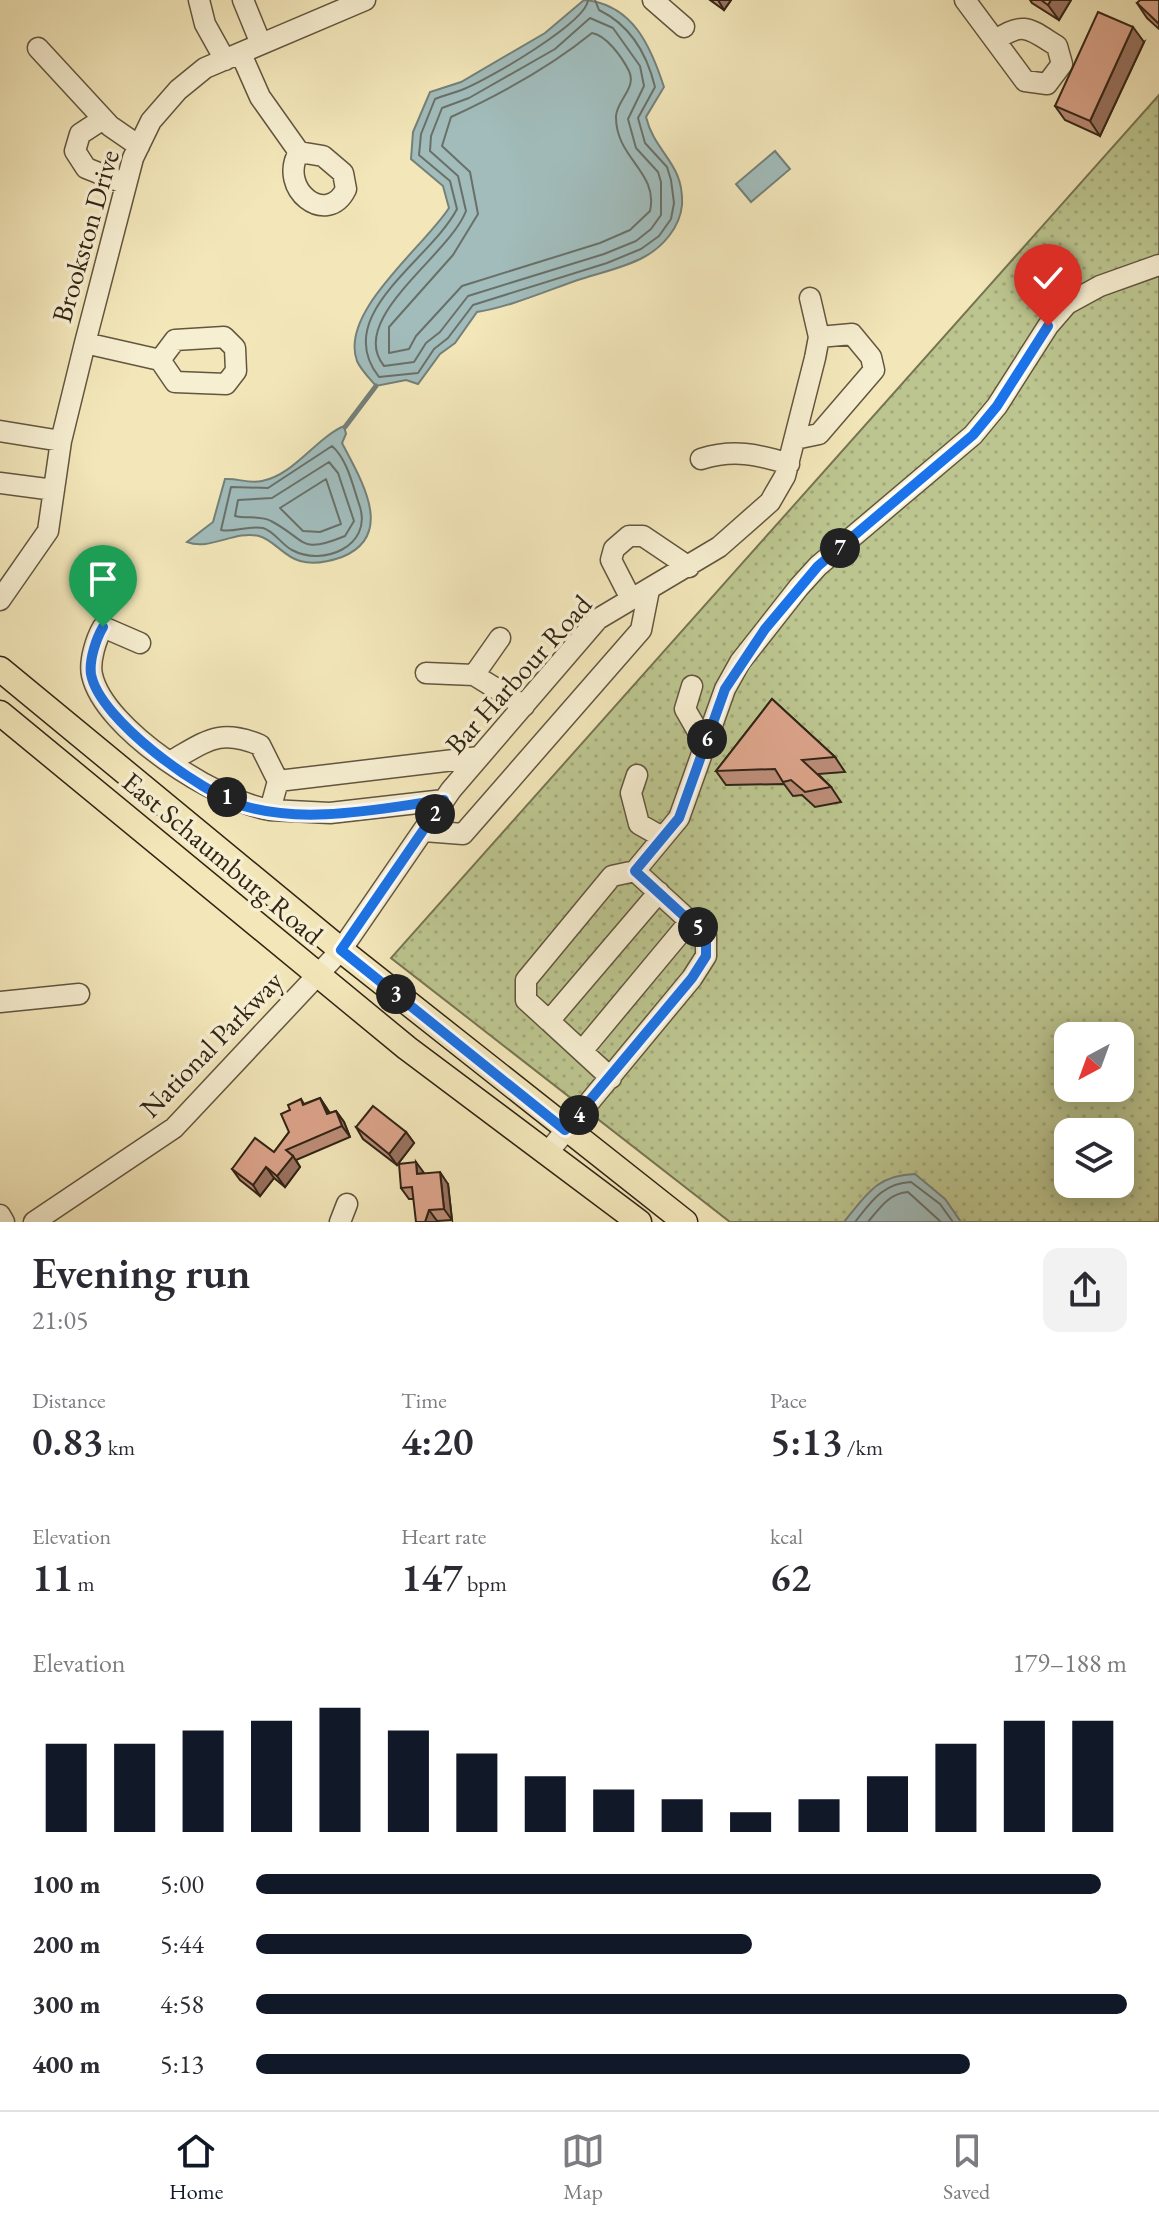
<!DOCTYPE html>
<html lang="en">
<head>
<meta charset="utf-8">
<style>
  :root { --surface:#fff; --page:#f2f2f3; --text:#2b2b33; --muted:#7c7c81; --line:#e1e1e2; --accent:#111827 }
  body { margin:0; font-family:"EB Garamond",serif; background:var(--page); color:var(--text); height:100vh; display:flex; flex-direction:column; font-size:30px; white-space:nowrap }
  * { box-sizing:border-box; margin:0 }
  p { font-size:26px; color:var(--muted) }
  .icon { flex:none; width:44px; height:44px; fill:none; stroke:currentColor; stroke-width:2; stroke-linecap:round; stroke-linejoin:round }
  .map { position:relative; height:1222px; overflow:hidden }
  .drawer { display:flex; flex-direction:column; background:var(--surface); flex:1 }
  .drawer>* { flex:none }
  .needle { width:52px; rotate:221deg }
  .fabs { position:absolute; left:1054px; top:1022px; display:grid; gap:16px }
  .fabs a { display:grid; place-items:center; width:80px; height:80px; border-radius:16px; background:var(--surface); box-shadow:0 4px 20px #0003; font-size:40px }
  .pin { position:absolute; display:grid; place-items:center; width:68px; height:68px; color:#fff; margin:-82px -34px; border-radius:50% 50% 50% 0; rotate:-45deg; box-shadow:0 0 8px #0007 }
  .pin .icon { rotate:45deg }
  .km { position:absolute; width:40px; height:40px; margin:-20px; border-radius:50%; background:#222; color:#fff; font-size:22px; line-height:40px; text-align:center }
  .round { display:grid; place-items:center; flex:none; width:84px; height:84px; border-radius:16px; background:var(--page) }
  .summary { display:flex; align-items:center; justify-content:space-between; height:136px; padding:0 32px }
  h1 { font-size:44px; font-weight:600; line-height:60px }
  .stats { display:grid; grid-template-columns:repeat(3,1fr); gap:12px; height:136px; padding:8px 32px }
  .stats div { display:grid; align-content:center }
  .stats b { font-size:40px; font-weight:600 }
  .stats small { font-size:22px; font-weight:400 }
  .stats p { font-size:22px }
  .chart { height:224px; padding:16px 32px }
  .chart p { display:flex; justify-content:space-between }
  .chart svg { width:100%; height:144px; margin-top:8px; stroke:var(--accent); stroke-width:6 }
  ul { padding:0 32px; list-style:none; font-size:26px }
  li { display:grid; grid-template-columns:128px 96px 1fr; align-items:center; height:60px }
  li i { height:20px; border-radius:10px; background:var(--accent) }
  .menu { display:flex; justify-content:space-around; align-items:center; height:112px; border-top:2px solid var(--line); background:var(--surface); font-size:22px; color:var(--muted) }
  .menu a { display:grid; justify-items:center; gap:4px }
  .menu .selected { color:var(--accent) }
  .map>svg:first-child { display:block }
  .park { fill:url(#park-dots); stroke:#767552; stroke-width:2; fill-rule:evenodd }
  .water { fill:#a1bcbb; stroke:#748079; stroke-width:2 }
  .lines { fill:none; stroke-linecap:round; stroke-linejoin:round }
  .shore { stroke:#697068; stroke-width:2 }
  .stream { stroke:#748079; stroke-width:5 }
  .minor-casing { stroke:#62563f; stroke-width:23 }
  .major-casing { stroke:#312516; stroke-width:27 }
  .minor { stroke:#f7efd2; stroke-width:20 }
  .major { stroke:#f3e7ba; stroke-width:24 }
  .wall { fill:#bd8d78; stroke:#312516; stroke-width:2 }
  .shaded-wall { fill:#9a7361; stroke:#312516; stroke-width:2 }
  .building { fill:#dca48b; stroke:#312516; stroke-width:2 }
  .route-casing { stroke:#fff; stroke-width:16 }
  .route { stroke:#1a73e8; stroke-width:10 }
  .labels { text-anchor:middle; stroke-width:7; stroke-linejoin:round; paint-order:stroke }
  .street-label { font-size:28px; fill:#312516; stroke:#f7efd2 }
</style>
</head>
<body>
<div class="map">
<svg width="1159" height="1222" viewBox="0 0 1159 1222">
  <defs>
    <pattern id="park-dots" width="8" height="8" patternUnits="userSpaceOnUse" patternTransform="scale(2)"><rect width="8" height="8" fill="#bcc58f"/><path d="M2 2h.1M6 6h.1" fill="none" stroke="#a2a97b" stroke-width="1.8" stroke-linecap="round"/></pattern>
  </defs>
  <rect width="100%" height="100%" fill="#f3e7ba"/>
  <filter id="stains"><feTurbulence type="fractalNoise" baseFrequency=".0025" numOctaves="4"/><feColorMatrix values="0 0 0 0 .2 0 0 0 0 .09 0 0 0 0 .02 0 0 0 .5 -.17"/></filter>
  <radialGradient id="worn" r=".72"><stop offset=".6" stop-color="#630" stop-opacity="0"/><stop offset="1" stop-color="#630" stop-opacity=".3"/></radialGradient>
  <path class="park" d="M 1159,95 L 1159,1222 L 730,1222 L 391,958 ZM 1068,1036 L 1120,1036 L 1120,1088 L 1068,1088 ZM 1068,1132 L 1120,1132 L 1120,1184 L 1068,1184 Z"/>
  <path class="water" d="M 584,0 C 633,4 651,47 664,87 L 646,117 C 655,154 684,162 682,205 C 680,227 663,247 644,257 C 624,268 602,272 581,279 C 548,290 510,307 477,312 L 455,343 L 440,354 L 418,384 L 406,380 L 376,386 C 370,379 361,370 357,361 C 339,312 423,248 449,208 L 443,186 L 411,159 L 413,132 L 430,92 L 461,82 L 545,33 Z
    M 775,151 L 790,169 L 751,202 L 736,184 Z
    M 344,426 L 346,434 L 342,443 C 361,480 396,535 342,557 C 328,562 314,565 300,561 C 284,557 274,540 259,536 C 235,530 210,551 187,542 L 213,522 L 225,479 C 238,478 248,484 262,481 C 294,475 316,438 344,426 Z
    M 915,1174 L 945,1199 L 961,1222 L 844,1222 C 867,1194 877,1175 915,1174 Z"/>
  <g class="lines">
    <path class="shore" d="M 588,0 C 587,22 489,79 464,89 C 455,93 444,95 435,99 L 421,134 L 419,155 L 450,181 L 457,209 C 430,261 330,315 379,377 L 418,373 L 434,349 L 448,338 L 473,305 L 607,263 L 641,249 L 659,236 L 671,219 L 674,203 L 671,180 L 667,167 L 645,143 L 638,118 L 655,87 C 647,54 630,25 599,10 L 595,0
      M 590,18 L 613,28 L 640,66 L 644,86 L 628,119 L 636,148 L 658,172 L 661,182 L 661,215 L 651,229 L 636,241 L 604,254 L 468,296 L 440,332 L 426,343 L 414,362 L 384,366 C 346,319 449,256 466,211 L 458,176 L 430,151 L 431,136 L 442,108 L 469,98 L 555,49 Z
      M 592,33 C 606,35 622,57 629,71 C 637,88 617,100 616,116 C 615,158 659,172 650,211 L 630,230 L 600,243 L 462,286 L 416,336 L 409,349 L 389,353 L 389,327 L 453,255 L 478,214 L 470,172 L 442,146 L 451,117 C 501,94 549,68 592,33 Z
      M 332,446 C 348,460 353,487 360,507 C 372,546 323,567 292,550 C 282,545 274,531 263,528 C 248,525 234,533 221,530 L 231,487 L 268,488 Z
      M 329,462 L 338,473 L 354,521 L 345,536 C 299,555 307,540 271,521 C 261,515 245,519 235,516 L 238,500 L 272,498 Z
      M 326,479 L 341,524 L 320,532 L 303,531 L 280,508 Z
      M 855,1222 C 871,1202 883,1183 911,1182 L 940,1204 L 953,1222
      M 868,1222 C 879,1209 889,1193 908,1192 L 941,1222"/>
    <path class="stream" d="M 345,427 L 376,386"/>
    <g class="minor-casing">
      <path id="minor" d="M 199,0 L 205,24 L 225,60
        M 243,0 L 261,44
        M 653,0 L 684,27
        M 965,0 L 1025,81 L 1047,84 L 1062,64 L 1057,46 C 1031,30 1024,20 996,40
        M 38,48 L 110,126 L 139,146
        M 241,54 L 260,97 L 299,152 L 323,156 L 343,173 L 346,189 C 327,228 277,189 299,152
        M 103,119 L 80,134 L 75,151 L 86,168 L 126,184
        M 85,343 L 160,360 L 175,382 L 226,384 L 236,371 L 235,348 L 224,337 L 175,340 L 160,360
        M 0,431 L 61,441
        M 795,439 L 819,434 L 874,370 L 871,357 L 852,334 L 819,337
        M 701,459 C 733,449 757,454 789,464
        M 0,483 L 54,490
        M 631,599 L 611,560 L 614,549 L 629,536 L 643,536 L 689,567
        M 0,600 L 48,531 L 61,441 L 85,343 L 133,158 L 151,121 L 178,90 L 205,68 L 365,0
        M 140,643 L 103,627 C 96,639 89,661 92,675 C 104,730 217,801 270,810 L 278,781 L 479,757
        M 426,673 L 474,675 L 524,706
        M 474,675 L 500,638
        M 692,686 L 685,709 L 705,744
        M 171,761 C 207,741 219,728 260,745 L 278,781
        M 637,775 L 631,793 L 639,824 L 662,837
        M 270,810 L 330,813 L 444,800
        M 424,831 L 463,834 L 641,630 L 649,590
        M 0,1002 L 79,994
        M 549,1021 L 526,1000 L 526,980 L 612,876 L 635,871
        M 582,1051 L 691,920
        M 611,1078 L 549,1021 L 659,892
        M 548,1152 L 692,978 L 706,956 L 706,936 L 635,871 L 679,818 L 725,689 L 740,662 L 799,587 L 818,566 L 973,435 L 997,406 L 1048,326 L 1067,304 L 1100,286 L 1159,265
        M 0,1215 L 4,1222
        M 34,1222 L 174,1128 L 341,950 L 451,790 L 598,619 L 719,547 L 770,502 L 785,476 L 815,358 L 819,337 L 810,298
        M 340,1222 L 347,1204"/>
    </g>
    <g class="major-casing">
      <path id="major" d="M 0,669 L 341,950 L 685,1222
        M 0,713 L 407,1048 L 639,1222"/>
    </g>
    <use href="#minor" class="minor"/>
    <use href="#major" class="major"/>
  </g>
  <path class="wall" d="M 710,0 L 731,0 L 724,10 Z
    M 1030,0 L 1071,0 L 1059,20 L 1032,3 Z
    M 1159,0 L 1159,29 L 1147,18 L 1137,3 Z
    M 1144,42 L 1100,136 L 1065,120 L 1055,106 Z
    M 772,699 L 835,757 L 845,772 L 818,774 L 831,787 L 841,802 L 815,807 L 802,795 L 793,796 L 784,784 L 726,785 L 716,771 Z
    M 320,1098 L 330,1113 L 336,1111 L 344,1122 L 350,1137 L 296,1160 L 300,1167 L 285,1187 L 274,1178 L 260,1196 L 240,1180 L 232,1169 L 274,1152 L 289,1132 L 290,1110 L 301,1099 L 304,1104 Z
    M 356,1127 L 406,1132 L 414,1143 L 397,1165 L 363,1139 Z
    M 424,1174 L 448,1184 L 452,1220 L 437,1221 L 413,1199 L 409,1199 L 401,1188 Z"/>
  <path class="shaded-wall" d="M 718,0 L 731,0 L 724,10 Z
    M 1051,0 L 1071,0 L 1059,20 L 1048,5 Z
    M 1133,27 L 1144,42 L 1100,136 L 1090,121 Z
    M 320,1098 L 327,1109 L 335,1126 L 327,1114 Z
    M 336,1111 L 344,1122 L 350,1137 L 342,1126 Z
    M 406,1132 L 414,1143 L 397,1165 L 389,1154 Z
    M 293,1156 L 300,1167 L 285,1187 L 277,1176 Z
    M 416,1162 L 424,1173 L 417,1174 Z
    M 266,1167 L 274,1178 L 260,1196 L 253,1185 Z
    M 440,1172 L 448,1184 L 452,1220 L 444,1209 Z
    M 429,1210 L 437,1221 L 436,1222 L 425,1222 Z"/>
  <path class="building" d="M 1041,0 L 1051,0 L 1048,5 Z
    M 1140,0 L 1159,0 L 1159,24 L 1137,3 Z
    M 1098,12 L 1133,27 L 1090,121 L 1055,106 Z
    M 772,699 L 835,757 L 802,760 L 831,787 L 805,792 L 791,780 L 783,782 L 775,769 L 716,771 Z
    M 320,1098 L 327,1114 L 336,1111 L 342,1126 L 286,1150 L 293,1156 L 277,1176 L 266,1167 L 253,1185 L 232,1169 L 255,1138 L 274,1152 L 289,1132 L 281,1114 L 290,1110 L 288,1105 L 301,1099 L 303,1105 Z
    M 373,1106 L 406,1132 L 389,1154 L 356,1127 Z
    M 416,1162 L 417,1174 L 440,1172 L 444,1209 L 429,1210 L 425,1222 L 416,1222 L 412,1187 L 401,1188 L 399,1164 Z"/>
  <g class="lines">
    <g class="route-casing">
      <path id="route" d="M 103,627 C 96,639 89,660 91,674 C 99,720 202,793 244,806 C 307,825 381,808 444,800 L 341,950 L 565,1130 L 692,978 L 706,956 L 706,936 L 635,871 L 679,818 L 725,689 L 765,629 L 818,566 L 973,435 L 997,406 L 1048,326"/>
    </g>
    <use href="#route" class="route"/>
  </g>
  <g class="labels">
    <g class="street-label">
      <text transform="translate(85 236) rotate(-74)" y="10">Brookston Drive</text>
      <text transform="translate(518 674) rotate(-48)" y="10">Bar Harbour Road</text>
      <text transform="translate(223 858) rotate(40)" y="10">East Schaumburg Road</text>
      <text transform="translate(211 1044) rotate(-46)" y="10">National Parkway</text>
    </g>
  </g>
  <rect width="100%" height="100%" filter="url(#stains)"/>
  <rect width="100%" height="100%" fill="url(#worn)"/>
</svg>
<div class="fabs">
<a><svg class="needle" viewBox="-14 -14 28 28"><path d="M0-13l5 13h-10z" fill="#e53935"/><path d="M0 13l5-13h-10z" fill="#7c7c81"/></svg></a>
<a><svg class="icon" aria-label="layers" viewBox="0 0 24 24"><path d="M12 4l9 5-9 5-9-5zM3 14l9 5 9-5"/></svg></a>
</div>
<div class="pin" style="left:103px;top:627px;background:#1e9e55"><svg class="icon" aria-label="arrive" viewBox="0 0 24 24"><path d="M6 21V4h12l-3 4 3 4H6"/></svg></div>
<div class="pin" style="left:1048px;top:326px;background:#d93025"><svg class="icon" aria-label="check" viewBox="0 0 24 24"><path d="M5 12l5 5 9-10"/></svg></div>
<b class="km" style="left:227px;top:797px">1</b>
<b class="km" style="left:435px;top:814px">2</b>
<b class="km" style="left:396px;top:994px">3</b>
<b class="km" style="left:579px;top:1115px">4</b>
<b class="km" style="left:698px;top:927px">5</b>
<b class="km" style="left:707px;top:739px">6</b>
<b class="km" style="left:840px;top:548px">7</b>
</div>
<section class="drawer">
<div class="summary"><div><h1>Evening run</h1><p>21:05</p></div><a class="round"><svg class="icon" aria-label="share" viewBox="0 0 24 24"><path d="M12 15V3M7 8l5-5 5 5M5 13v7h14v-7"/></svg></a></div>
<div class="stats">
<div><p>Distance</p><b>0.83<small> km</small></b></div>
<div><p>Time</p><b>4:20</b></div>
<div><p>Pace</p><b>5:13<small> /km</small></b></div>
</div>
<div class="stats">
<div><p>Elevation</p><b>11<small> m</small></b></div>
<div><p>Heart rate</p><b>147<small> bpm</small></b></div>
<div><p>kcal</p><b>62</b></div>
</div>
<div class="chart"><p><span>Elevation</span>179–188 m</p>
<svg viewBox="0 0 160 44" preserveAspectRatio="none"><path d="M5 44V17M15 44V17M25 44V13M35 44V10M45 44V6M55 44V13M65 44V20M75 44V27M85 44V31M95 44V34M105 44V38M115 44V34M125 44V27M135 44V17M145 44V10M155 44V10"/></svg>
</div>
<ul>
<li><b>100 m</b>5:00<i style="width:97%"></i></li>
<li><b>200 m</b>5:44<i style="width:57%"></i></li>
<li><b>300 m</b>4:58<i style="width:100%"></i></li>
<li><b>400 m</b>5:13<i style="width:82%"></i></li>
</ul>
</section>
<nav class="menu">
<a class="selected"><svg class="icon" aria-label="home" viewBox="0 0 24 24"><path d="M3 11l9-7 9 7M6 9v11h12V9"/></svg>Home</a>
<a><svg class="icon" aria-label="map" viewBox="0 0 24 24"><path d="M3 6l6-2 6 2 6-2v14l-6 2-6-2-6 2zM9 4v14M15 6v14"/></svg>Map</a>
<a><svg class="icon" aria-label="saved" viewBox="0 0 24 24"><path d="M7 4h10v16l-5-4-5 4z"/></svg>Saved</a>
</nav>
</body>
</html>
